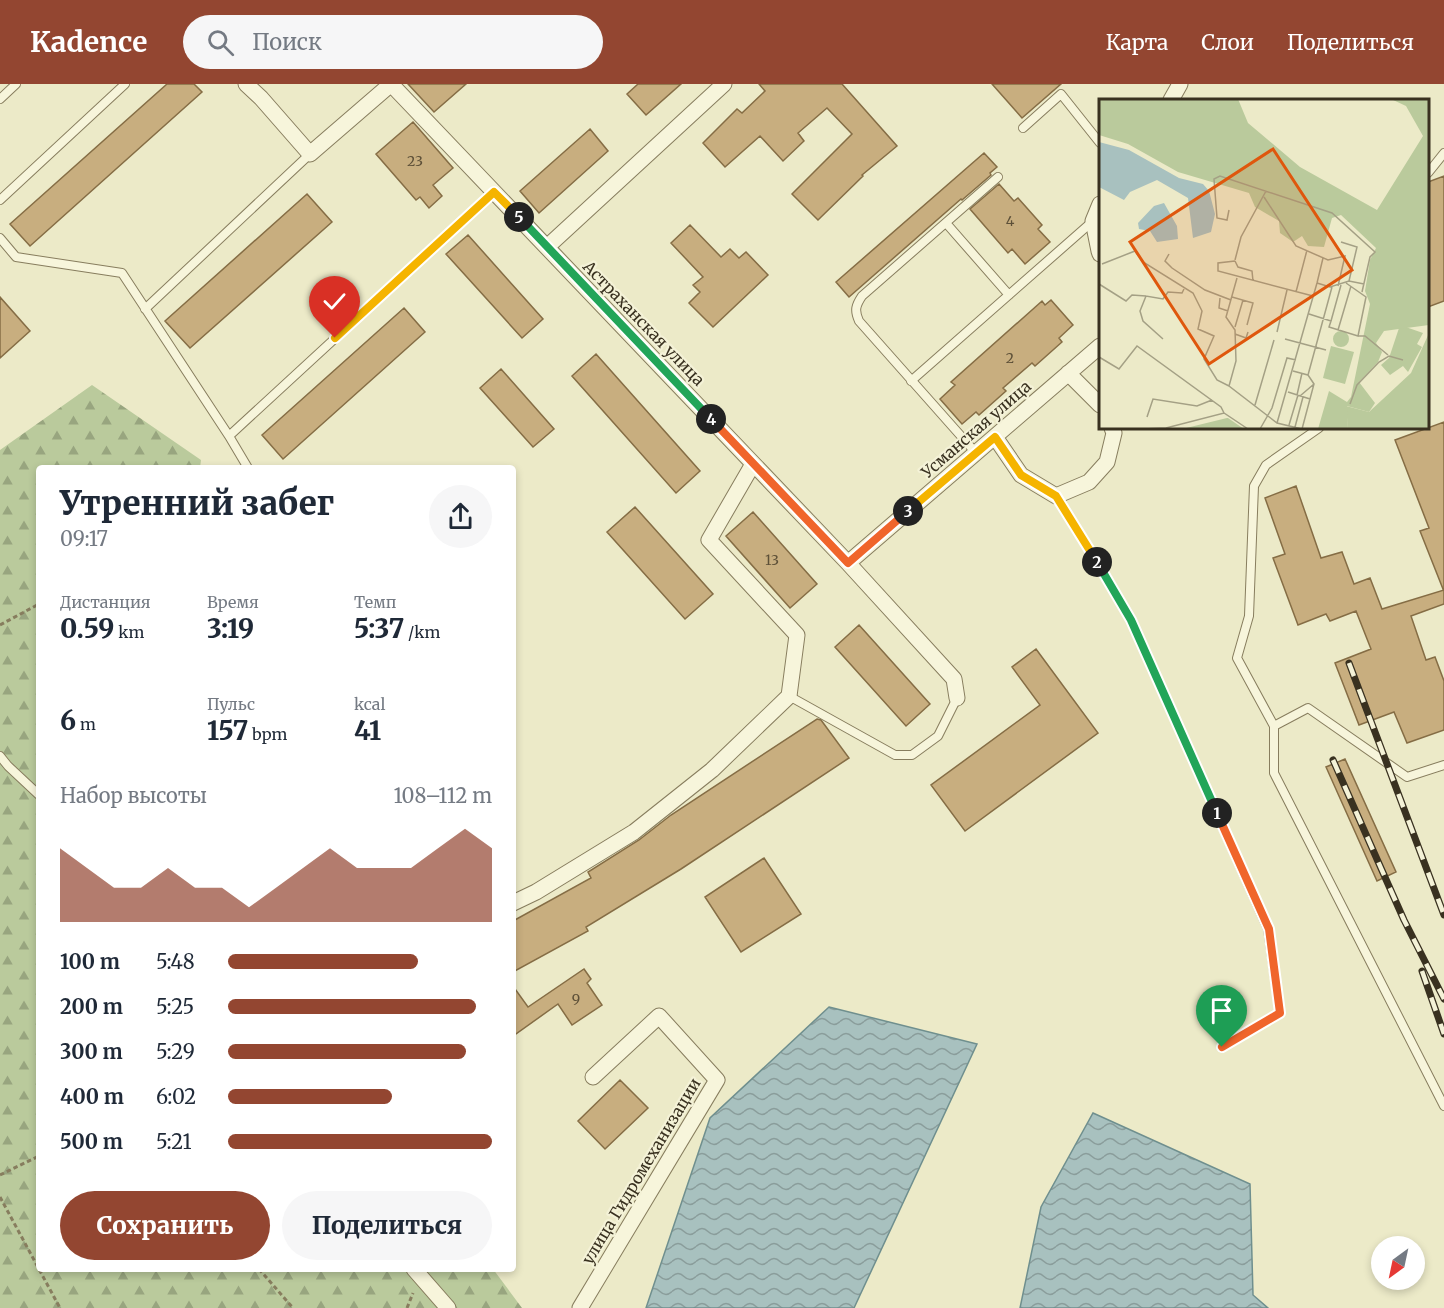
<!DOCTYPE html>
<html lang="ru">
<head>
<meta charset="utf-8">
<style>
  :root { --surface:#fff; --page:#f6f6f7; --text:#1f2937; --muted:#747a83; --accent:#934631 }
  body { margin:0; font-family:Merriweather,serif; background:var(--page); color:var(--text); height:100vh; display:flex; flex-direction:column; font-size:22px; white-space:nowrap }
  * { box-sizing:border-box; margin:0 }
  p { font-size:20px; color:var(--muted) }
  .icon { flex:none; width:33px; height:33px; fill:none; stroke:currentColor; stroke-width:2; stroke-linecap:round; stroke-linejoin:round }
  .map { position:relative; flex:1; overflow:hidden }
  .sheet { position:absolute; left:36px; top:381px; width:480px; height:807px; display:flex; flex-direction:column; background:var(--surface); border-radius:6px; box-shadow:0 3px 9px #0003 }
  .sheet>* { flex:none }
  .needle { width:39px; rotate:213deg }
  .controls { position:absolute; left:1371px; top:1152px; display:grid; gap:12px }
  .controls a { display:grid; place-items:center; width:54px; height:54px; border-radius:50%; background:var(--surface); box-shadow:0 3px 9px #0003; font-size:30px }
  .pin { position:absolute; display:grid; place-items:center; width:51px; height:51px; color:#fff; margin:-62px -26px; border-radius:50% 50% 50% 0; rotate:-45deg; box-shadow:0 0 6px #0007 }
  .pin .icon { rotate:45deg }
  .km { position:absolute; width:30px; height:30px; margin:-15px; border-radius:50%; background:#222; color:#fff; font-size:16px; line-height:30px; text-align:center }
  .round { display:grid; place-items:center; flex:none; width:63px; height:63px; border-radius:32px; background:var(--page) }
  .head { display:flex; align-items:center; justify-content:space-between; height:102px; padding:0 24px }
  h1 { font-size:33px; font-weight:800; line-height:45px }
  .stats { display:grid; grid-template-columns:repeat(3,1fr); gap:9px; height:102px; padding:6px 24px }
  .stats div { display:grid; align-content:center }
  .stats b { font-size:26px; font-weight:800 }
  .stats small { font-size:16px; font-weight:400 }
  .stats p { font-size:16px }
  .chart { height:168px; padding:12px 24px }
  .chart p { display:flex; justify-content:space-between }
  .chart svg { width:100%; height:108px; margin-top:6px; fill:var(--accent); opacity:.7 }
  .primary-button { display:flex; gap:12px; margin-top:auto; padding:12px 24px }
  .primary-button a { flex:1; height:69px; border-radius:36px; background:var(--accent); color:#fff; font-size:24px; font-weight:800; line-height:69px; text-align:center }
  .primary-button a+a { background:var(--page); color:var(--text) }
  ul { padding:0 24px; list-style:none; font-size:20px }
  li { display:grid; grid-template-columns:96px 72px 1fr; align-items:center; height:45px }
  li i { height:15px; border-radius:8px; background:var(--accent) }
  header { display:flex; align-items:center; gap:36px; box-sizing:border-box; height:84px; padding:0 30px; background:var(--accent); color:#fff }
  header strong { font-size:28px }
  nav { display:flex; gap:33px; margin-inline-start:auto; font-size:21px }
  .search { width:420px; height:54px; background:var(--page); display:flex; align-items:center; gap:15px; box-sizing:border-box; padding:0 21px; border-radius:33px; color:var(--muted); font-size:22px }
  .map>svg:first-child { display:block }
  .forest { fill:url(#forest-firs) }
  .water { fill:url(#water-waves); stroke:#6f8f8e; stroke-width:1.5 }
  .building { fill:#c8ae7f; stroke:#856d45; stroke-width:1.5 }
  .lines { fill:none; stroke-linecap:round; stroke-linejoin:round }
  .lane-casing { stroke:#877d5e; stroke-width:10 }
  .street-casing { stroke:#877d5e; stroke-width:17 }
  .path { stroke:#877d5e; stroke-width:3; stroke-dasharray:4.5 3; stroke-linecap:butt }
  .lane { stroke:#f7f5db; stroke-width:8 }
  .street { stroke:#f7f5db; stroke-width:15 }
  .rail-casing { stroke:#393120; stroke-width:7 }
  .rail { stroke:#f4f2d7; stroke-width:4.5; stroke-dasharray:14; stroke-linecap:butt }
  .split-1-casing { stroke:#fff; stroke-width:12 }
  .split-2-casing { stroke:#fff; stroke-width:12 }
  .split-3-casing { stroke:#fff; stroke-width:12 }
  .split-4-casing { stroke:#fff; stroke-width:12 }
  .split-5-casing { stroke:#fff; stroke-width:12 }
  .split-6-casing { stroke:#fff; stroke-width:12 }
  .split-1 { stroke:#f0652b; stroke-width:8 }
  .split-2 { stroke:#22a559; stroke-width:8 }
  .split-3 { stroke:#f5b400; stroke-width:8 }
  .split-4 { stroke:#f0652b; stroke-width:8 }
  .split-5 { stroke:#22a559; stroke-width:8 }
  .split-6 { stroke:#f5b400; stroke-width:8 }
  .labels { text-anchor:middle; stroke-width:4.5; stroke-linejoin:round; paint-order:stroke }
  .number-label { font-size:14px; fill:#5d5038 }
  .street-label { font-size:16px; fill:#393120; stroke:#f4f2d7 }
  .inset-road { fill:none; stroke:#a4a085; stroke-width:1.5 }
  .view { fill:#df570d; fill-opacity:0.15; stroke:#df570d; stroke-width:3 }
  .inset-edge { fill:none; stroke:#393120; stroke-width:3 }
</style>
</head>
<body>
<header>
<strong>Kadence</strong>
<div class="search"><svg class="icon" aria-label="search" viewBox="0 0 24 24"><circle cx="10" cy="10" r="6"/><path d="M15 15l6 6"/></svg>Поиск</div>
<nav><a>Карта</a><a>Слои</a><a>Поделиться</a></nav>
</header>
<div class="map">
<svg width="1444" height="1224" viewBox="0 0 1444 1224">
  <defs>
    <pattern id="forest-firs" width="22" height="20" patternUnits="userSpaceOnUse" patternTransform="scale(1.5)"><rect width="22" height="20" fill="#baca9c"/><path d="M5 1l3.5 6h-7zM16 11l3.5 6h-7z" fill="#98a57f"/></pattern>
    <pattern id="water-waves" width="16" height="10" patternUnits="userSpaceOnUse" patternTransform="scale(1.5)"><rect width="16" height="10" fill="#a8c1bf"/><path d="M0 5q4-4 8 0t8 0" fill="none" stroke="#8a9d9b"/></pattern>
  </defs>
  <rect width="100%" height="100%" fill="#eceac8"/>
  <path class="forest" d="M 92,301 L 201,376 L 200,384 L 39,384 L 39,1185 L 493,1185 L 522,1224 L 0,1224 L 0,366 Z"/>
  <path class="water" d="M 829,923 L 977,960 L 854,1224 L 646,1224 L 710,1034 Z
    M 1093,1029 L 1250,1100 L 1253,1211 L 1268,1224 L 1020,1224 L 1041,1123 Z"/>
  <path class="building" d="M 167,0 L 194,0 L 202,8 L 30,162 L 10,140 Z
    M 408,0 L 466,0 L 434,28 Z
    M 638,0 L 681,0 L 646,31 L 627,10 Z
    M 759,0 L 842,0 L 897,62 L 862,91 L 863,92 L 818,136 L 792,110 L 852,50 L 827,24 L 798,49 L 804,57 L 783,77 L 760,52 L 725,83 L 703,59 L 737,25 L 742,29 L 765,7 Z
    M 992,0 L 1061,0 L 1022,34 Z
    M 413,38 L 453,84 L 433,101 L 442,112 L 429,124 L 420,113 L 416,116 L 376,70 Z
    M 590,45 L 608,67 L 539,129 L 520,107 Z
    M 984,69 L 997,83 L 990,89 L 991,91 L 962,116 L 961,115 L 849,213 L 836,198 Z
    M 1444,92 L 1444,217 L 1428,223 L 1428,98 Z
    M 999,100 L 1014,117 L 1018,114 L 1042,141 L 1038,145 L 1050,158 L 1025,180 L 1012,165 L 1008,169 L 970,125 Z
    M 307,110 L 332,138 L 190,264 L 165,237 Z
    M 690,141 L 721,173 L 730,165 L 739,174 L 746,168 L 768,191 L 713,243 L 689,219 L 700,208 L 693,201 L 703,193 L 671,159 Z
    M 468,151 L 543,235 L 522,254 L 446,170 Z
    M 0,213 L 30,247 L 0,274 Z
    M 1051,216 L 1073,241 L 1059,254 L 1062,258 L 1035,282 L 1032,279 L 1003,304 L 1006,307 L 979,331 L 976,328 L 962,340 L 940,315 L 955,301 L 951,298 L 1042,217 L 1045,221 Z
    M 404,224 L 425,248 L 283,375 L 262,351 Z
    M 596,270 L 700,387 L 676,409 L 572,292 Z
    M 501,285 L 554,345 L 533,363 L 480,304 Z
    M 1444,338 L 1444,505 L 1443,505 L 1420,447 L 1429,444 L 1395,356 Z
    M 1296,402 L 1321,474 L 1342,468 L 1354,500 L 1370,494 L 1382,525 L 1444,506 L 1444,520 L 1411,532 L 1426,576 L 1435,573 L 1444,597 L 1444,646 L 1407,659 L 1394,628 L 1359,641 L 1335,579 L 1371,565 L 1356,527 L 1330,537 L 1326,530 L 1298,541 L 1273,474 L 1285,470 L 1265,414 Z
    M 635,423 L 713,510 L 685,535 L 607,448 Z
    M 753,428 L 817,500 L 790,524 L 726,452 Z
    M 859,541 L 930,620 L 906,642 L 835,563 Z
    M 1036,565 L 1098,649 L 965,747 L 931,701 L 1040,621 L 1012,583 Z
    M 817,635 L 821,636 L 849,674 L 681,785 L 586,843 L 588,847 L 513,888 L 513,837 L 591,794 L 588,788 L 639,756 L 671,731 Z
    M 1345,675 L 1396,788 L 1377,797 L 1326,683 Z
    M 764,774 L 801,830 L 741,868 L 705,813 Z
    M 584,885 L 591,895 L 587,899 L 602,921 L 572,941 L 558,920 L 513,952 L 513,902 L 528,923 Z
    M 620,996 L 648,1024 L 605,1065 L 578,1037 Z"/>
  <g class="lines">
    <g class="lane-casing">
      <path id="lane" d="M 0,15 L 16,0
        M 1023,44 L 1061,10 L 1100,59
        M 1428,89 L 1444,69
        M 0,116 L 125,0
        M 946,139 L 1009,211
        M 0,154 L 16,173 L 122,189 L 229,352 L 248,384
        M 145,225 L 310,70
        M 911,297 L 1093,137
        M 1319,344 L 1266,381 L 1254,402 L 1249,532 L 1237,574 L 1274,642 L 1274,689 L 1444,1022
        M 229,352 L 494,108
        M 976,369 L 859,237 C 854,226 856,221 862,212 L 998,93
        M 1056,412 L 1109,498 L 1131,536 L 1268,845 L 1280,929 L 1222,963
        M 789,612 L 895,671 L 912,671 L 938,652 L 957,614
        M 1274,642 L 1308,624 L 1407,693 L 1444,681
        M 0,672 L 8,682 L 39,711"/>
    </g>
    <g class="street-casing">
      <path id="street" d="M 246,0 L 261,14 L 310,70 L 391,0
        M 391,0 L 848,479 L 954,595 L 957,614
        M 1171,16 L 1180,0
        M 1100,120 L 1093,137 L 1099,167 L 1100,170
        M 547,163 L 724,0
        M 1068,289 L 1100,321
        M 995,353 L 1021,391 L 1056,412 L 1089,398 L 1107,378 L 1114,349 L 1112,344
        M 848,479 L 1100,262
        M 513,819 L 536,808 L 634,748 L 712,686 L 789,612 L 797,551 L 709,456 L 753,380
        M 414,1185 L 448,1224
        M 580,1224 L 717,996 L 659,932 L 593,993"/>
    </g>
    <path class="path" d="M 0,541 L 39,520
      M 0,1091 L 39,1072
      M 0,1113 L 60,1224
      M 259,1185 L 293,1224
      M 407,1224 L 413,1209"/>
    <use href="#lane" class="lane"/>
    <use href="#street" class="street"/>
    <g class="rail-casing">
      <path id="rail" d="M 1349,579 L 1444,831
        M 1333,676 L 1404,836 L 1444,915
        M 1422,887 L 1444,950"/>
    </g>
    <use href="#rail" class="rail"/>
  </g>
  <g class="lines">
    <g class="split-1-casing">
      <path id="split-1" d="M 1217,729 L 1269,845 L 1280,929 L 1222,963"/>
    </g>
    <g class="split-2-casing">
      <path id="split-2" d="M 1097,478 L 1131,536 L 1217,729"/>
    </g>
    <g class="split-3-casing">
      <path id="split-3" d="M 908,427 L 995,353 L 1021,391 L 1056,412 L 1097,478"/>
    </g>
    <g class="split-4-casing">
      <path id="split-4" d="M 711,335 L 848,479 L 908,427"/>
    </g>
    <g class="split-5-casing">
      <path id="split-5" d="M 519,133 L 711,335"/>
    </g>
    <g class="split-6-casing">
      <path id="split-6" d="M 335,254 L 494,108 L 519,133"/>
    </g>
    <use href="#split-1" class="split-1"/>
    <use href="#split-2" class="split-2"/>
    <use href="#split-3" class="split-3"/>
    <use href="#split-4" class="split-4"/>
    <use href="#split-5" class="split-5"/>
    <use href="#split-6" class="split-6"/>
  </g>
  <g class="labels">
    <g class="number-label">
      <text x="415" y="82">23</text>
      <text x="1010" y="142">4</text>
      <text x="1010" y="279">2</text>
      <text x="772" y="481">13</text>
      <text x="576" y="920">9</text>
    </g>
    <g class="street-label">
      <text transform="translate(644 239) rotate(46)" y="6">Астраханская улица</text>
      <text transform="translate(976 345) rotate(-41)" y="6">Усманская улица</text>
      <text transform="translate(641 1087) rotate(-59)" y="6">улица Гидромеханизации</text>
    </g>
  </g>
  <g transform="translate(1099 15)">
    <rect width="330" height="330" fill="#eceac8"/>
    <path d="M 301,226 L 324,234 L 318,245 L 323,248 L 309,273 L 304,267 L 291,276 L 282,266 L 290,259 ZM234 240a8 8 0 1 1 16 0a8 8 0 1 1-16 0ZM 330,234 L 330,330 L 249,330 L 247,307 L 270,313 L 312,274 ZM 232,247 L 255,253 L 246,285 L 224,279 Z" fill="#baca9c"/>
    <path d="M 0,0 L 139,0 L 149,24 L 201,68 L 278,111 L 324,37 L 307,7 L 292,0 L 330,0 L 330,226 L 285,232 L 277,244 L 283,253 L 279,263 L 260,283 L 276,304 L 270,313 L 248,307 L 249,330 L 219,330 L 230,292 L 248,303 L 252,298 L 271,205 L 266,192 L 271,161 L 277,149 L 242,116 L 233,119 L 225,148 L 209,147 L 203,137 L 194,143 L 181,134 L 180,122 L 156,108 L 150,94 L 79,73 L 29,45 L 0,36 ZM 129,319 L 145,330 L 83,330 L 128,319 Z" fill="#baca9c"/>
    <path d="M 0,43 L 30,51 L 80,79 L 104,85 L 110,92 L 116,115 L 112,133 L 94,139 L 89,99 L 58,81 L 31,93 L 25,101 L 0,88 ZM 65,104 L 78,127 L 79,140 L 58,143 L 51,132 L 40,130 L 39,124 L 55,107 Z" fill="#a8c1bf"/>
    <path class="inset-road" d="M 165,98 L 197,147 L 229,161 L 246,157 L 239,187M 130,111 L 128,121 L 118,119 L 115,80 L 121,77 L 233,114 L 276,153 L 271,158 L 263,193M 242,143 L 258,148 L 250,182M 70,155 L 66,162 L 73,169 L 106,191 L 132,201M 136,161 L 142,138 L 167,92M 136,162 L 119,164 L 119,172 L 214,197M 136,162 L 139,168 L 153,172 L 154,182M 3,165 L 36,152 L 44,163 L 94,194 L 103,212 L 99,230 L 115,237 L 105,260 L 118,281 L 130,287M 138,179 L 127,218 L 136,231 L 137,262 L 130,287 L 178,324 L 203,330 L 215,285 L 209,276M 218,184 L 224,159M 0,185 L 27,202 L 33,196 L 47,197M 197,193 L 208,151M 133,198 L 154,204 L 148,226M 121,199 L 120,209 L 129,212M 210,215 L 232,222 L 230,228 L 259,237 L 267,198 L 247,184M 232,222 L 242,186M 136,228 L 144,201M 239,231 L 252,187M 178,233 L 188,191M 136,235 L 147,239 L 149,233M 259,237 L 266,237 L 289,256M 64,240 L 44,222 L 41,212 L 47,197 L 64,200 L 69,193 L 83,194 L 85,190M 186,240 L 227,251M 0,258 L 20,270 L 38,247 L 122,308 L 125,314M 194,272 L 209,276 L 233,188M 189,293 L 211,300M 198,296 L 203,274M 201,297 L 215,285M 251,305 L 258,286 L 280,263 L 290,257 L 304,261M 156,306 L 175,241M 48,318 L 54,300 L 98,307 L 113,301M 178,324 L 218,184 L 231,188 L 250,182 L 265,185M 190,326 L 199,296M 196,328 L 204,298M 43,330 L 67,329 L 125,314 L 149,330M 161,330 L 173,309 L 188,259 L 197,261"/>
    <path class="view" d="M 174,50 L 253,171 L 110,265 L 31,143 Z"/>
    <rect width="330" height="330" class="inset-edge"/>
  </g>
</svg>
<div class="controls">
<a><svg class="needle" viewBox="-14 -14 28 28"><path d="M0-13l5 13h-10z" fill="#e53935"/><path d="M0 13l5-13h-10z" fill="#747a83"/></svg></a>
</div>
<div class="pin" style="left:1222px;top:963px;background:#1e9e55"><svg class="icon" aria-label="arrive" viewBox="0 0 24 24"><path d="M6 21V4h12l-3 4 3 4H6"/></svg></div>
<div class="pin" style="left:335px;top:254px;background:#d93025"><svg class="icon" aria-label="check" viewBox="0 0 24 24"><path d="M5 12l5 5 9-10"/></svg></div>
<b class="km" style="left:1217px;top:729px">1</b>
<b class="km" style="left:1097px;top:478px">2</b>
<b class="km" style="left:908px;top:427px">3</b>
<b class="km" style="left:711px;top:335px">4</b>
<b class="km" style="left:519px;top:133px">5</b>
<section class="sheet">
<div class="head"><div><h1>Утренний забег</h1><p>09:17</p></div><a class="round"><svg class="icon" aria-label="share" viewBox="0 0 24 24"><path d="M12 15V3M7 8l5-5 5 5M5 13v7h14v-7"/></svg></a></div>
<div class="stats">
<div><p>Дистанция</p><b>0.59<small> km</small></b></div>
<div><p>Время</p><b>3:19</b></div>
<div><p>Темп</p><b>5:37<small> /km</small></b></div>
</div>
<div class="stats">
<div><b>6<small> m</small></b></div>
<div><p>Пульс</p><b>157<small> bpm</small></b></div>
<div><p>kcal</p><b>41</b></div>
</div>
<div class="chart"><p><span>Набор высоты</span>108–112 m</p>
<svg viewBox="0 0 160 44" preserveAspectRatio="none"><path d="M0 44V14L10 22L20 30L30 30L40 22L50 30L60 30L70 38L80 30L90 22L100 14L110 22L120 22L130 22L140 14L150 6L160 14V44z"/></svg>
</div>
<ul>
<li><b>100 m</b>5:48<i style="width:72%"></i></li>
<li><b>200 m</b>5:25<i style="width:94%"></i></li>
<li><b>300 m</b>5:29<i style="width:90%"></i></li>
<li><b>400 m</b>6:02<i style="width:62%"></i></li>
<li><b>500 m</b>5:21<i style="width:100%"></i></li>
</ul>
<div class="primary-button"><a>Сохранить</a><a>Поделиться</a></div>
</section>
</div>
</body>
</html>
